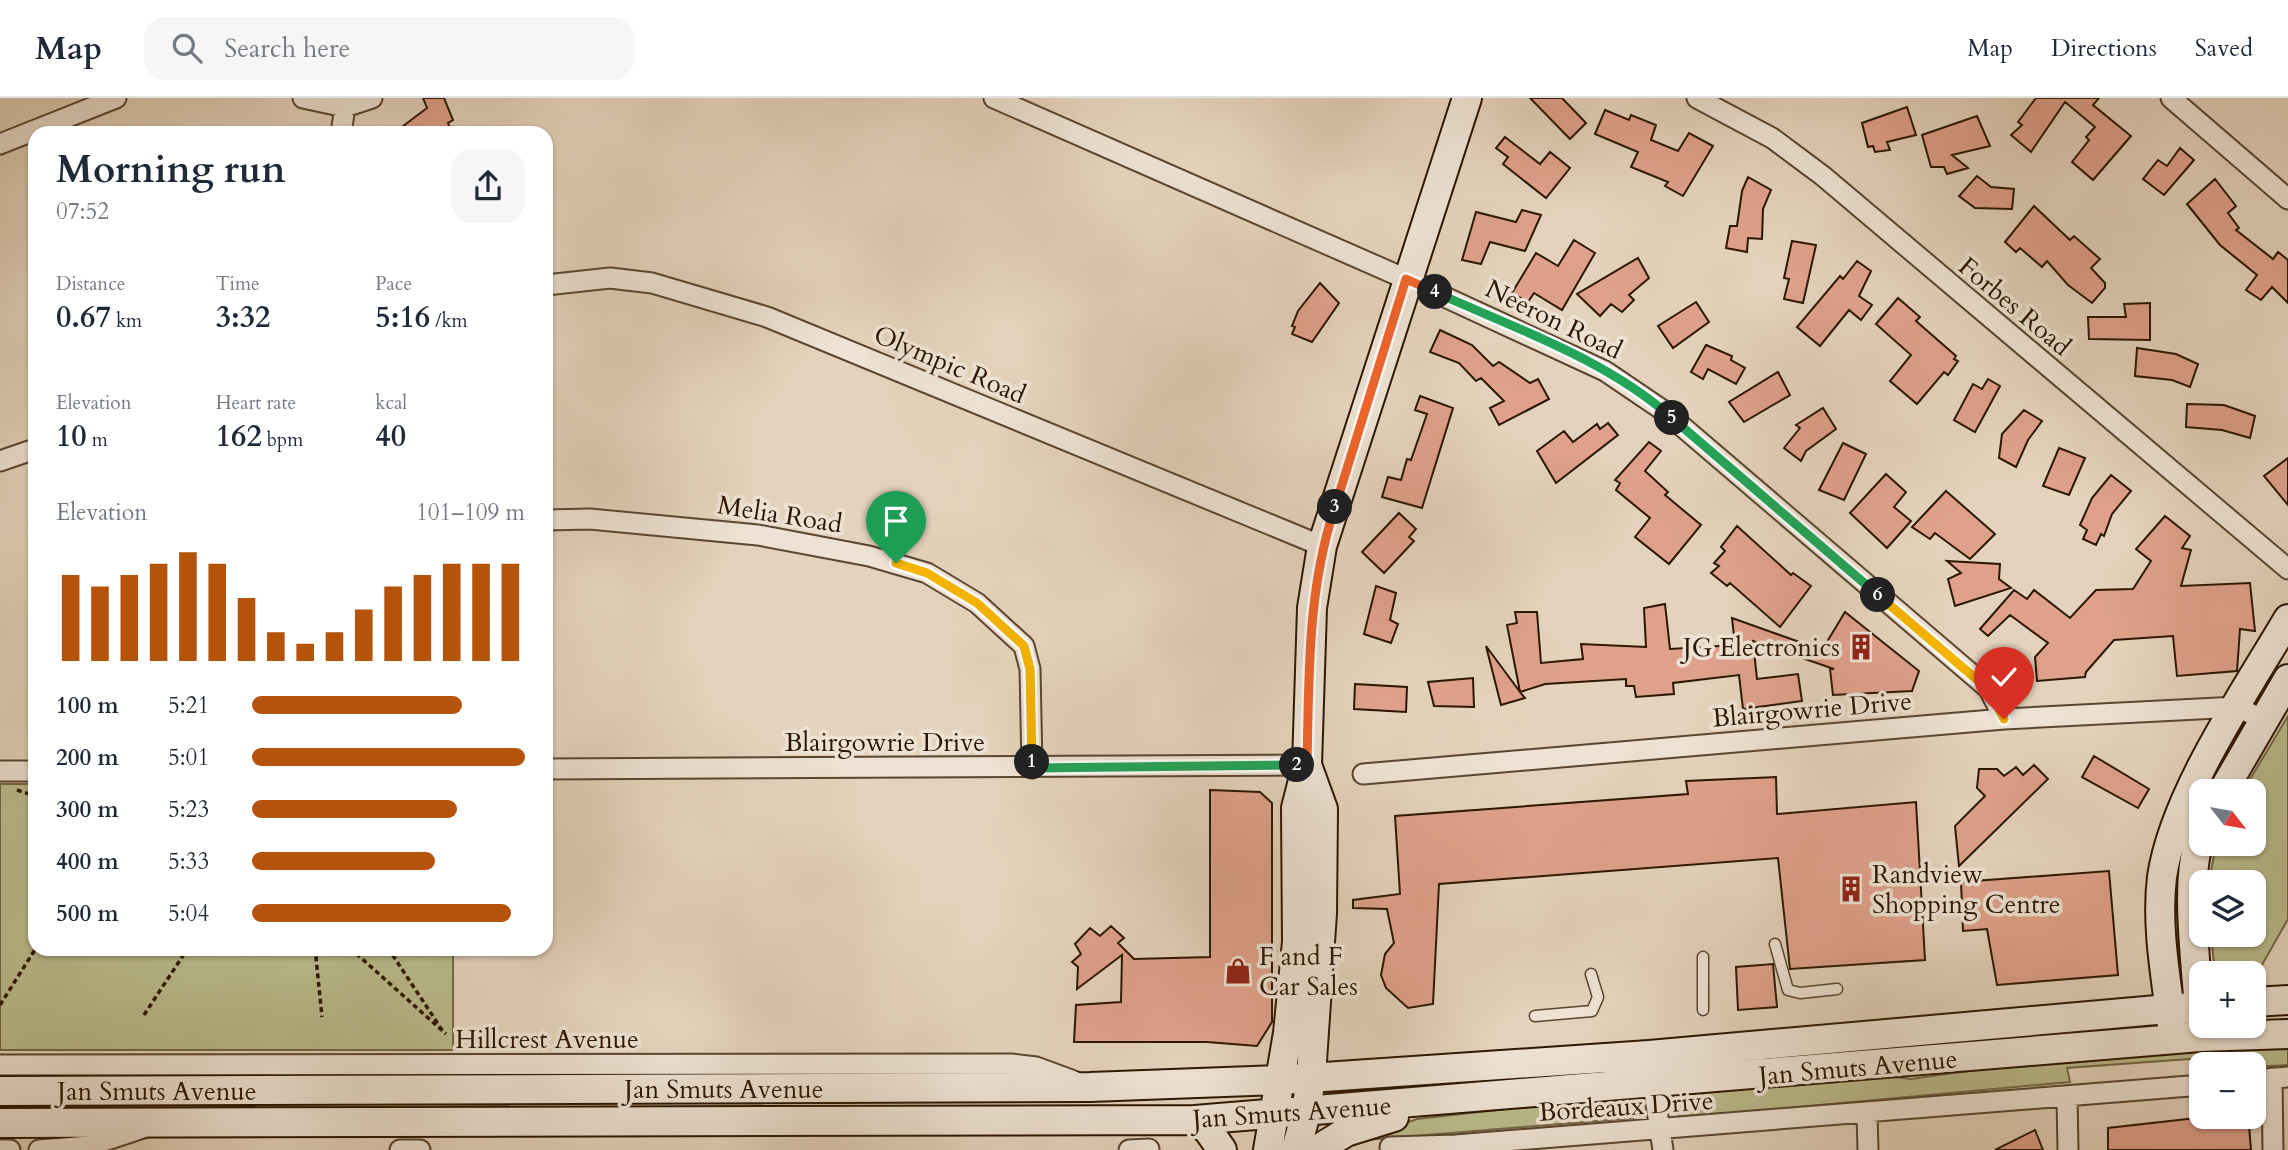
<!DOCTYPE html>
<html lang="en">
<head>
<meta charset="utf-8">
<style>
  :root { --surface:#fff; --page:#f6f6f7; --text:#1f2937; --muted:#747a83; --line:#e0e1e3; --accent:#b45309 }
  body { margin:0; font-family:Cardo,serif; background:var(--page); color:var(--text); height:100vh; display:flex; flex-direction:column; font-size:26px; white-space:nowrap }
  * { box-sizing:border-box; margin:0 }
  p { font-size:23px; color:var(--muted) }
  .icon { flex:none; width:38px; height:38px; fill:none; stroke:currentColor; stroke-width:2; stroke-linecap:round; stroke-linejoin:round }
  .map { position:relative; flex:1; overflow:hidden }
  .side { position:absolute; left:28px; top:28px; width:525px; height:830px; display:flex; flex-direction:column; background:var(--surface); border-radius:21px; box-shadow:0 2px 5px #0004 }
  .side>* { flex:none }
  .needle { width:46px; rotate:121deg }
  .tools { position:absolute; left:2189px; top:681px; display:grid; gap:14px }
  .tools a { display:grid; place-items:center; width:77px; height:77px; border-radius:14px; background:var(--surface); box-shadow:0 2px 5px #0004; font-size:35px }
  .pin { position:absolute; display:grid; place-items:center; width:60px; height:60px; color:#fff; margin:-72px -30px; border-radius:50% 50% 50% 0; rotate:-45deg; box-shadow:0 0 7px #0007 }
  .pin .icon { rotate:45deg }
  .km { position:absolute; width:35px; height:35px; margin:-18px; border-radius:50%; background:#222; color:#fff; font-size:19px; line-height:35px; text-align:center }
  .round { display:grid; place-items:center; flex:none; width:74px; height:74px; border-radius:21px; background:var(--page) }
  .head { display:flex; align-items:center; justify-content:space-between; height:119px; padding:0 28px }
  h1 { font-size:38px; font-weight:700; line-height:52px }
  .figures { display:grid; grid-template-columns:repeat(3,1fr); gap:10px; height:119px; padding:7px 28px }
  .figures div { display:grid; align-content:center }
  .figures b { font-size:30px; font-weight:700 }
  .figures small { font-size:19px; font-weight:400 }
  .figures p { font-size:19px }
  .chart { height:196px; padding:14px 28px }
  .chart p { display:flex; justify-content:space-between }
  .chart svg { width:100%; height:126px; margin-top:7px; stroke:var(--accent); stroke-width:6 }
  ul { padding:0 28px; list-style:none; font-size:23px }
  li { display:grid; grid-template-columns:112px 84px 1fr; align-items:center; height:52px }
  li i { height:18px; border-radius:9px; background:var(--accent) }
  header { display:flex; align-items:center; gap:42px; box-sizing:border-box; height:98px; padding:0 35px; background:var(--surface); border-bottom:2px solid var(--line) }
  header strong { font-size:33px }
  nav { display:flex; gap:38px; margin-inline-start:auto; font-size:24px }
  .search { width:490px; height:63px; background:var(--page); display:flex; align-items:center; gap:18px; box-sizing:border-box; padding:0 24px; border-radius:21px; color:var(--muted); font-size:26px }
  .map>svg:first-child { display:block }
  .green { fill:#babb8c; stroke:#736846; stroke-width:2 }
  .building { fill:#dfa18b; stroke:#2c1600; stroke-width:2 }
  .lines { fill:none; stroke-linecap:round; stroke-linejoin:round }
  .lane-casing { stroke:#5a452f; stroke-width:13 }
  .street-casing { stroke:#5a452f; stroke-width:23 }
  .secondary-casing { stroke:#2c1600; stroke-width:32 }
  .path { stroke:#2c1600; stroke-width:3.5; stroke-dasharray:5 3.5; stroke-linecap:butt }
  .lane { stroke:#ede2d3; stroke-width:10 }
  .street { stroke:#ede2d3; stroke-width:19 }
  .secondary { stroke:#ede2d3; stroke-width:28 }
  .split-1-casing { stroke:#fff; stroke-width:14 }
  .split-2-casing { stroke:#fff; stroke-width:14 }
  .split-3-casing { stroke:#fff; stroke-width:14 }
  .split-4-casing { stroke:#fff; stroke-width:14 }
  .split-5-casing { stroke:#fff; stroke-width:14 }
  .split-6-casing { stroke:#fff; stroke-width:14 }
  .split-7-casing { stroke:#fff; stroke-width:14 }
  .split-1 { stroke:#f5b400; stroke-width:9 }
  .split-2 { stroke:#22a559; stroke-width:9 }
  .split-3 { stroke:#f0652b; stroke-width:9 }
  .split-4 { stroke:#f0652b; stroke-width:9 }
  .split-5 { stroke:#22a559; stroke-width:9 }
  .split-6 { stroke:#22a559; stroke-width:9 }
  .split-7 { stroke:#f5b400; stroke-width:9 }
  .labels { text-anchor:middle; stroke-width:7; stroke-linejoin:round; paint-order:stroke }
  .street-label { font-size:26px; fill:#2c1600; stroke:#ede2d3 }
  .poi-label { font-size:26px; fill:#2c1600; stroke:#ede2d3; text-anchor:start }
</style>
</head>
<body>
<header>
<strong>Map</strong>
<div class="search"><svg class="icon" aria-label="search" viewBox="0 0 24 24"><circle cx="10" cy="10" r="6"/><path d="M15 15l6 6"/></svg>Search here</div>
<nav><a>Map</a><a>Directions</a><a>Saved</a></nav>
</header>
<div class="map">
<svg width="2288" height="1052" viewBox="0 0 2288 1052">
  <rect width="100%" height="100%" fill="#e4d3bc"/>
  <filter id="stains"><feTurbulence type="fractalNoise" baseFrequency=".00286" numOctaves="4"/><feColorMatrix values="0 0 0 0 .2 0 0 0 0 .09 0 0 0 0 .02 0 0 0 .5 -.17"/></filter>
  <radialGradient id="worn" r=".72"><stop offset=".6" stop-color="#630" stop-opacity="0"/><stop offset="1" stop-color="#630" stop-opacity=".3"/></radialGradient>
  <path class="green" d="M 2288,618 L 2288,821 L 2254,881 L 2254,875 L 2215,875 L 2211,837 L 2254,836 L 2254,784 L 2209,784 L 2216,746 L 2254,746 L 2254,693 L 2243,693 Z
    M 0,686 L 35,686 L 35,850 L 453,851 L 453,952 L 0,952 Z
    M 2288,945 L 2288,967 L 2254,969 L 2254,966 L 2221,966 L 2217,959 L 2067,970 L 2070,984 L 1680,1020 L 1674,997 L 1871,976 L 1911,981 L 2011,967 Z
    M 1632,997 L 1633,1020 L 1354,1043 L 1417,1021 Z"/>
  <path class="building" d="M 423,0 L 444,0 L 453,22 L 448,25 L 452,35 L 394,35 L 427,10 Z
    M 1530,0 L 1562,0 L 1586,25 L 1570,41 Z
    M 2036,0 L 2099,0 L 2093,7 L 2131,38 L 2093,82 L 2072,64 L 2089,42 L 2086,39 L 2095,29 L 2065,4 L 2031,54 L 2011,37 L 2022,27 L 2018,24 Z
    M 1907,9 L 1916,37 L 1887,44 L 1890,52 L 1875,54 L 1873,48 L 1868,49 L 1862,25 Z
    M 1605,12 L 1629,22 L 1631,17 L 1656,27 L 1651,42 L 1678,53 L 1689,35 L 1713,48 L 1683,98 L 1665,88 L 1668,84 L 1631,69 L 1638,54 L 1595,36 Z
    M 1977,18 L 1990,48 L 1952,57 L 1968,70 L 1947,76 L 1944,69 L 1931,69 L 1922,37 Z
    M 1505,39 L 1540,66 L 1550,54 L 1570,70 L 1546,100 L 1503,66 L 1508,59 L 1496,50 Z
    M 2180,50 L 2194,62 L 2164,97 L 2143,81 L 2158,62 L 2167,68 Z
    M 1977,78 L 1991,89 L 2014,91 L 2012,111 L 1975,110 L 1959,98 Z
    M 1748,79 L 1771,92 L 1763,111 L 1762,141 L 1748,140 L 1747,154 L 1726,150 L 1730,128 L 1737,128 L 1742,93 Z
    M 2215,81 L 2236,108 L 2228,115 L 2239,130 L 2236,132 L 2273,161 L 2278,154 L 2288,162 L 2288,205 L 2272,189 L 2261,202 L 2246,192 L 2257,177 L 2220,147 L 2187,106 Z
    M 2034,108 L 2070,142 L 2074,138 L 2100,161 L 2091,170 L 2105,185 L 2105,190 L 2092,205 L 2068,187 L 2047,163 L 2042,169 L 2020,150 L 2016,154 L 2005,144 Z
    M 1522,112 L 1541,117 L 1525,153 L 1490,144 L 1481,166 L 1462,162 L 1476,114 L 1516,124 Z
    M 1574,142 L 1595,155 L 1562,212 L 1534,195 L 1528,204 L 1512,195 L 1536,155 L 1558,168 Z
    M 1792,143 L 1816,147 L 1803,205 L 1784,201 L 1789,181 L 1784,180 Z
    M 1638,160 L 1649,180 L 1629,197 L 1634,202 L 1622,214 L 1611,206 L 1600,218 L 1577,196 Z
    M 1857,163 L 1871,173 L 1859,198 L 1872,207 L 1861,222 L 1849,212 L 1820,248 L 1797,229 L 1840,178 L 1843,181 Z
    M 1320,185 L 1339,205 L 1312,244 L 1292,236 L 1295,229 L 1292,228 L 1298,213 Z
    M 1898,200 L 1920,219 L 1916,223 L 1956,258 L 1954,261 L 1958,263 L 1948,277 L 1944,274 L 1917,306 L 1890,283 L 1911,257 L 1876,226 Z
    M 1696,204 L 1709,224 L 1673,250 L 1658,228 Z
    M 2150,205 L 2150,242 L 2089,241 L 2088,219 L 2126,219 L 2124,206 Z
    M 1440,232 L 1472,247 L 1493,268 L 1499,264 L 1530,285 L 1538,281 L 1549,301 L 1499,327 L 1490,310 L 1504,303 L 1481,280 L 1476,283 L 1459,265 L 1430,254 Z
    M 1706,247 L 1732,258 L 1731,262 L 1745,270 L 1736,286 L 1708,271 L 1703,281 L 1691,274 Z
    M 2137,250 L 2176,256 L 2198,266 L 2190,289 L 2172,282 L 2135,278 Z
    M 1778,274 L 1790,297 L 1744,324 L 1729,304 Z
    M 1988,281 L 2000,288 L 1975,334 L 1954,322 L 1973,286 L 1982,291 Z
    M 1420,298 L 1453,310 L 1422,410 L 1382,399 L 1388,379 L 1401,382 L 1407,361 L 1411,362 L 1427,316 L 1415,312 Z
    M 2187,306 L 2224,307 L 2255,318 L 2250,340 L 2222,332 L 2186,329 Z
    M 1823,310 L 1836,331 L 1806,353 L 1801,363 L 1784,350 L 1800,330 L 1796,327 Z
    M 2024,312 L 2042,323 L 2028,342 L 2016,369 L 1999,360 L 2002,336 Z
    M 1608,325 L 1618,337 L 1556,385 L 1537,353 L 1564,333 L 1573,344 L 1597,326 L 1600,331 Z
    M 1649,344 L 1661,353 L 1645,373 L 1668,394 L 1665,397 L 1701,427 L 1669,466 L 1635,439 L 1650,420 L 1616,392 L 1620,385 L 1615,382 Z
    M 1843,345 L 1866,356 L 1844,402 L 1819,392 Z
    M 2059,350 L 2085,360 L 2069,397 L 2043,388 Z
    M 2288,360 L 2288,407 L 2264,378 Z
    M 1886,376 L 1906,394 L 1894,409 L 1911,423 L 1887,450 L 1850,415 Z
    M 2111,377 L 2131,393 L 2112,416 L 2104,438 L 2101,436 L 2096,447 L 2083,441 L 2087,432 L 2080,427 L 2092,400 Z
    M 1946,393 L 1995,436 L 1970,461 L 1935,435 L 1930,441 L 1912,429 Z
    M 1399,415 L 1416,431 L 1409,439 L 1414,443 L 1384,475 L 1362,454 Z
    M 2165,418 L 2190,438 L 2182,450 L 2191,452 L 2181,488 L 2250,485 L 2255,533 L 2240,531 L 2237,573 L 2177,578 L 2173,538 L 2114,542 L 2086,574 L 2085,579 L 2037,583 L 2035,559 L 2048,545 L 2010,517 L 1988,538 L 1980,531 L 2014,492 L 2027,501 L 2034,492 L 2070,520 L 2096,492 L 2133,491 L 2151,463 L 2136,451 Z
    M 1737,428 L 1791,477 L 1793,475 L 1811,488 L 1780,529 L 1730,485 L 1727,488 L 1711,475 L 1719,468 L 1714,465 L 1725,453 L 1721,449 Z
    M 1947,463 L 2000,466 L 1999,481 L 2011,490 L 1955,508 L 1948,481 L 1961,475 Z
    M 1376,488 L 1396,495 L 1390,522 L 1398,526 L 1391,545 L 1364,536 Z
    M 1665,506 L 1670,551 L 1735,547 L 1732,520 L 1822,552 L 1845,514 L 1919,573 L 1912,593 L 1833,597 L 1830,571 L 1834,571 L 1753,543 L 1757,581 L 1798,576 L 1802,603 L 1743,611 L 1739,577 L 1673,585 L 1674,596 L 1636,599 L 1634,588 L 1626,588 L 1626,581 L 1545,586 L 1520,594 L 1525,600 L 1501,607 L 1486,548 L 1520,594 L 1507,527 L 1517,525 L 1515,514 L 1537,514 L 1541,565 L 1583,561 L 1581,546 L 1646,549 L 1644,510 Z
    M 1473,580 L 1474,609 L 1434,608 L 1428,584 Z
    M 1355,586 L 1407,589 L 1406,614 L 1354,611 Z
    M 2094,658 L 2149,691 L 2138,710 L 2082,679 Z
    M 2034,667 L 2048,681 L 1959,768 L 1955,728 L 1985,698 L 1977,690 L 1979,671 L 1997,671 L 2004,678 L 2016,669 L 2023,677 Z
    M 1776,679 L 1777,716 L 1916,704 L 1925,862 L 1790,871 L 1778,760 L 1439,786 L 1433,906 L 1408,910 L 1386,890 L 1381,877 L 1385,856 L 1394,845 L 1387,811 L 1353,810 L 1353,802 L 1400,796 L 1395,718 L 1688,696 L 1686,683 Z
    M 1210,692 L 1260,694 L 1272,705 L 1272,924 L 1257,948 L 1207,944 L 1074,944 L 1076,907 L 1121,904 L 1122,857 L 1077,891 L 1078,869 L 1072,864 L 1081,856 L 1075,846 L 1090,830 L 1100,838 L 1111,828 L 1124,840 L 1118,845 L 1134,861 L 1210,859 Z
    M 2109,773 L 2118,877 L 1997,887 L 1987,831 L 1963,833 L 1961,784 Z
    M 1773,866 L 1777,909 L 1738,912 L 1736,869 Z
    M 2214,1018 L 2245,1018 L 2249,1027 L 2251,1052 L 2108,1052 L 2108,1030 Z
    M 2035,1032 L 2043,1052 L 1995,1052 Z"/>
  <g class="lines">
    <g class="lane-casing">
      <path id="lane" d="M 1775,846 L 1788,892 L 1800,895 L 1837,891
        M 1703,912 L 1703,859
        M 1535,918 L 1592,913 L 1598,899 L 1591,876"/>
    </g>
    <g class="street-casing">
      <path id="street" d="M 303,0 L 345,9 L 372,0
        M 994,0 L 1406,181 L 1605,273 L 1664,313 L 1989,591 L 2004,621
        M 1697,0 L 1772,40 L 1823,78 L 2288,471
        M 2171,0 L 2288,101
        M 341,35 L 345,9
        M 0,46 L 116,0
        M 546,187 L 610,180 L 652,185 L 767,219 L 1322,448
        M 0,363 L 35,351
        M 546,422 L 590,421 L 758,437 L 869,458 L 927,475 L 977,505 L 1024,548 L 1030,571 L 1032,670
        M 546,671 L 1307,667
        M 0,673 L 35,673
        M 1363,676 L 2004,621 L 2237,609 L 2264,622
        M 0,967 L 1011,966 L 1036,969 L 1074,983
        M 1651,974 L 1663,1052
        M 2272,980 L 2273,1052
        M 2254,982 L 2288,979
        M 2067,998 L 2068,1052
        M 1867,1016 L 1868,1052
        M 1390,1049 L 1455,1047 L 2202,987
        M 0,1052 L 10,1052
        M 39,1052 L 89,1048 L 143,1030
        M 400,1052 L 420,1052
        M 1129,1052 L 1149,1051"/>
    </g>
    <g class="secondary-casing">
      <path id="secondary" d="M 2223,693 L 2288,581
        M 2254,904 L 2288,902
        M 2200,925 C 2198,877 2182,778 2202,736
        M 2172,928 C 2166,880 2156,828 2162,779 C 2174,697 2245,594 2288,521
        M 0,993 L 1090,989 L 1280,982 L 1649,957 L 2202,908
        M 1195,1022 L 1208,1032 L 1222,1052
        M 0,1025 L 1195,1022 L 2200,939 L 2288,936
        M 1268,1052 L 1288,935 L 1297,844 L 1296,710 L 1307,667 L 1312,510 L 1322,448 L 1467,0
        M 1296,1052 L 1306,1015 L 1311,978 L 1322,815 L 1323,711 L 1307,667
        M 1317,1052 L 1346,1034 L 1394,1019"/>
    </g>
    <path class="path" d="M 17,692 L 35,698
      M 315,850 L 322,919
      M 350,850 L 446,936
      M 388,850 L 442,932
      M 0,907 L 36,850
      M 144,917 L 188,850"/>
    <use href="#lane" class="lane"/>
    <use href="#street" class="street"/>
    <use href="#secondary" class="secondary"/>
  </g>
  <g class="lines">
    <g class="split-1-casing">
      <path id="split-1" d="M 896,465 L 927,475 L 977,505 L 1024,548 L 1030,571 L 1032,664"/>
    </g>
    <g class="split-2-casing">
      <path id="split-2" d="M 1032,664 L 1032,670 L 1297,667"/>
    </g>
    <g class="split-3-casing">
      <path id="split-3" d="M 1297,667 L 1307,667 C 1309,579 1307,492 1335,409"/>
    </g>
    <g class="split-4-casing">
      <path id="split-4" d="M 1335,409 L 1406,181 L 1435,194"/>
    </g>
    <g class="split-5-casing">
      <path id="split-5" d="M 1435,194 C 1514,230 1606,261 1672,320"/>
    </g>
    <g class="split-6-casing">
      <path id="split-6" d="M 1672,320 L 1878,497"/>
    </g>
    <g class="split-7-casing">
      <path id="split-7" d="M 1878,497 L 1989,592 L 2004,621"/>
    </g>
    <use href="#split-1" class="split-1"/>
    <use href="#split-2" class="split-2"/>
    <use href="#split-3" class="split-3"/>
    <use href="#split-4" class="split-4"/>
    <use href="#split-5" class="split-5"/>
    <use href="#split-6" class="split-6"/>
    <use href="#split-7" class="split-7"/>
  </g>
  <defs>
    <g id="building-bare" transform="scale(2.1)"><path d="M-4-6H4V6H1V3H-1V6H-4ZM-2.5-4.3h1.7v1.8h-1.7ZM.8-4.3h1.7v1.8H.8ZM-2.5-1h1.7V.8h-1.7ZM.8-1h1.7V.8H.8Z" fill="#8f2418" stroke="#ede2d3" stroke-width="2.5" paint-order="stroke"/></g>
    <g id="shop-bare" transform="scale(2.1)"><path d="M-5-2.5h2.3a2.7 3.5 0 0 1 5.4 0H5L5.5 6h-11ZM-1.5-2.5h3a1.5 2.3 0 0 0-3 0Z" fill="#8f2418" stroke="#ede2d3" stroke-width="2.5" paint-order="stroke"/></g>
  </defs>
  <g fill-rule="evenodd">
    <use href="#building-bare" x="1861" y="549"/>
    <use href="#building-bare" x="1851" y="791"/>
    <use href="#shop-bare" x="1238" y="873"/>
  </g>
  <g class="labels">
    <g class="street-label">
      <text transform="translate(2015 208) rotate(40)" y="9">Forbes Road</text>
      <text transform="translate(1554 221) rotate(26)" y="9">Neeron Road</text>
      <text transform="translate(950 266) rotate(23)" y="9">Olympic Road</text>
      <text transform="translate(780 416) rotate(9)" y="9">Melia Road</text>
      <text transform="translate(1812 611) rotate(-5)" y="9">Blairgowrie Drive</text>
      <text x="885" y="653">Blairgowrie Drive</text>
      <text x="547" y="950">Hillcrest Avenue</text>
      <text transform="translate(1858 969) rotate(-5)" y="9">Jan Smuts Avenue</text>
      <text x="724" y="1000">Jan Smuts Avenue</text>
      <text x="157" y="1002">Jan Smuts Avenue</text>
      <text transform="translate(1626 1008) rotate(-4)" y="9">Bordeaux Drive</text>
      <text transform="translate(1292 1014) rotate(-4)" y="9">Jan Smuts Avenue</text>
    </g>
    <g class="poi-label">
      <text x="1840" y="558" text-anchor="end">JG Electronics</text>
      <text x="1872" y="785">Randview<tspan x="1872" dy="30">Shopping Centre</tspan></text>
      <text x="1259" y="867">F and F<tspan x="1259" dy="30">Car Sales</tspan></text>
    </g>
  </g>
  <rect width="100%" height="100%" filter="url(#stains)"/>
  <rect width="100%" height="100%" fill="url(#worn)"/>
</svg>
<div class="tools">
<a><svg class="needle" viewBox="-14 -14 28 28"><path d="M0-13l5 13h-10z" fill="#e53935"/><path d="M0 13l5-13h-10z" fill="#747a83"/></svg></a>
<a><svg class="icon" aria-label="layers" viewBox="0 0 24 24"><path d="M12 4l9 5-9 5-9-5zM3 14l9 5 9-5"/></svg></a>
<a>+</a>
<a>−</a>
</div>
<div class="pin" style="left:896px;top:465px;background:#1e9e55"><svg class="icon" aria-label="arrive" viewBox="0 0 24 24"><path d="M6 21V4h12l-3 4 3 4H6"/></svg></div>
<div class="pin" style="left:2004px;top:621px;background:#d93025"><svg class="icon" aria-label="check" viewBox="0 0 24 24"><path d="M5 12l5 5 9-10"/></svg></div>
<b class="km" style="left:1032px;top:664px">1</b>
<b class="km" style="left:1297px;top:667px">2</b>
<b class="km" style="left:1335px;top:409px">3</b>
<b class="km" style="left:1435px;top:194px">4</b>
<b class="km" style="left:1672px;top:320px">5</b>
<b class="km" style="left:1878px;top:497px">6</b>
<section class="side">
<div class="head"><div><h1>Morning run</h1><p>07:52</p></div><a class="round"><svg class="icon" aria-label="share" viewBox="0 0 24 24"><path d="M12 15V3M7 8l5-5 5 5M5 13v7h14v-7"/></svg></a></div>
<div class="figures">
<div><p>Distance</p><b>0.67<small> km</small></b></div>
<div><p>Time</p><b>3:32</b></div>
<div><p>Pace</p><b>5:16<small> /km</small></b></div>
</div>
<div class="figures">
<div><p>Elevation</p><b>10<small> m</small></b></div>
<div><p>Heart rate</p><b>162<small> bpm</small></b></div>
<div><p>kcal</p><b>40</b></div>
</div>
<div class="chart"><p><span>Elevation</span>101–109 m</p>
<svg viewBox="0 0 160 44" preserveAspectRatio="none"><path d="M5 44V14M15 44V18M25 44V14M35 44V10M45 44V6M55 44V10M65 44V22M75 44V34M85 44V38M95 44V34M105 44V26M115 44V18M125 44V14M135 44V10M145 44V10M155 44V10"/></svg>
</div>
<ul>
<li><b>100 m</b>5:21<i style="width:77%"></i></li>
<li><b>200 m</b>5:01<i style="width:100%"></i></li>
<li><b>300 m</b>5:23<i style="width:75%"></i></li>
<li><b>400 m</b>5:33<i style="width:67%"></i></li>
<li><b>500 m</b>5:04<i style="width:95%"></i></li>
</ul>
</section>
</div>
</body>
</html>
